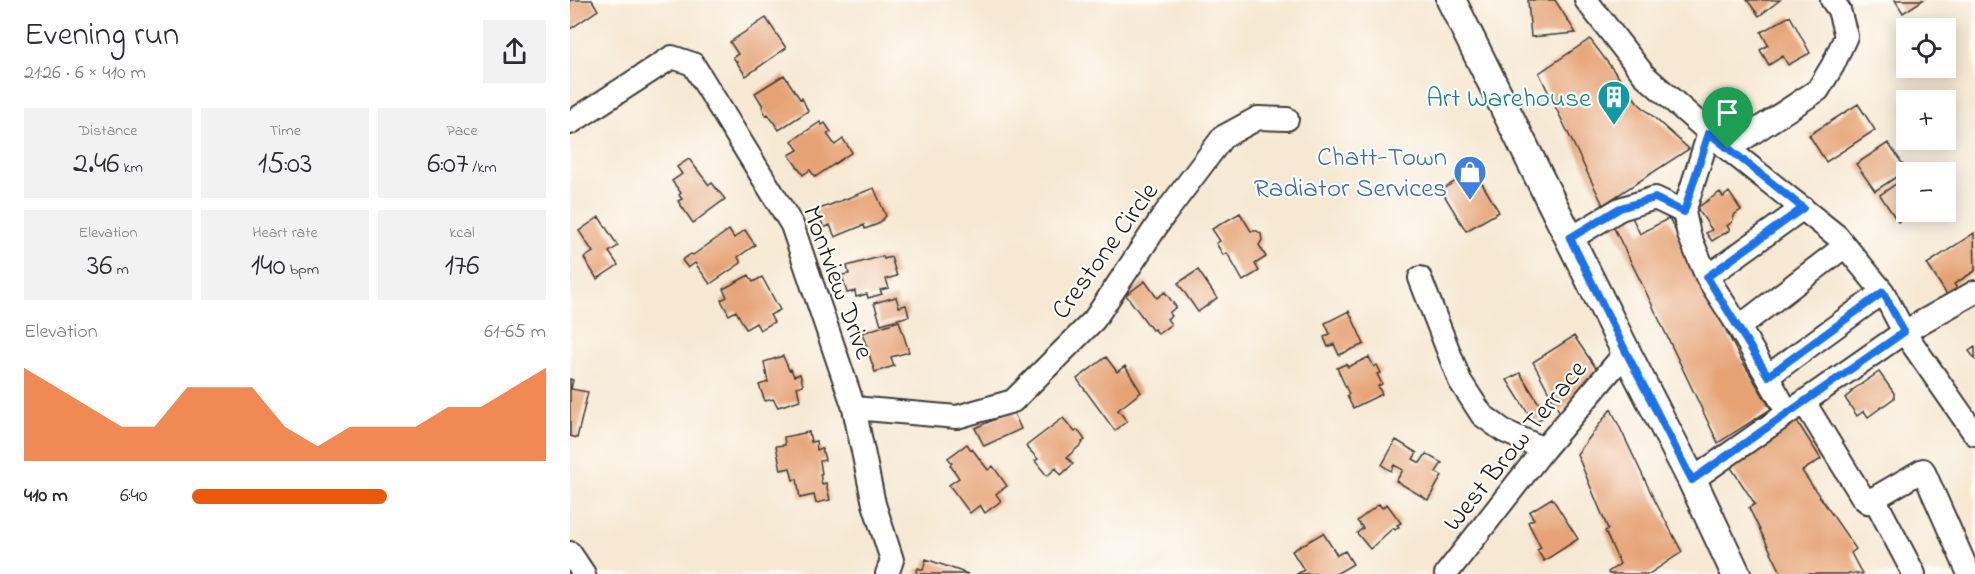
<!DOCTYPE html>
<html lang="en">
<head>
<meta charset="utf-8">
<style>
  :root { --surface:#fff; --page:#f2f2f3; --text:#2b2b33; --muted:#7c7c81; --accent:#ea580c }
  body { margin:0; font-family:"Indie Flower",sans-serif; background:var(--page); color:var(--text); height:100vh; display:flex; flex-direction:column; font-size:22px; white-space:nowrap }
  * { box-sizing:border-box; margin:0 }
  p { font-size:20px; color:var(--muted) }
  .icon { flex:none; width:33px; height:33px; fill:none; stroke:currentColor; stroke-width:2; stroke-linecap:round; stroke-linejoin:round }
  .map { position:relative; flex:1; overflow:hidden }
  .drawer { display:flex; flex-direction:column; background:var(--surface); width:570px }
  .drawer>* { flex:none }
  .controls { position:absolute; left:1326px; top:18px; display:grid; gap:12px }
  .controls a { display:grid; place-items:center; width:60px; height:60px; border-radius:0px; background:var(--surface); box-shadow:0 3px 15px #0003; font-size:30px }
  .pin { position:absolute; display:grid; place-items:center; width:51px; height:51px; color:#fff; margin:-62px -26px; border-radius:50% 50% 50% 0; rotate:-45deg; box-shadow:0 0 6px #0007 }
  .pin .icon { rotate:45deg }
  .round { display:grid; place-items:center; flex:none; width:63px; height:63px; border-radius:0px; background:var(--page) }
  .summary { display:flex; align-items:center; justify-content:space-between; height:102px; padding:0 24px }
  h1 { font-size:33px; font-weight:600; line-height:45px }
  .figures { display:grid; grid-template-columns:repeat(3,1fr); gap:9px; height:102px; padding:6px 24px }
  .figures div { display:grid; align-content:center; border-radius:0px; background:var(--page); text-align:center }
  .figures b { font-size:30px; font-weight:600 }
  .figures small { font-size:16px; font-weight:400 }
  .figures p { font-size:16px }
  .chart { height:168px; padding:12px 24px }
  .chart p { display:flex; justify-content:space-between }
  .chart svg { width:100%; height:108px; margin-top:6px; fill:var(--accent); opacity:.7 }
  ul { padding:0 24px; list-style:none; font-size:20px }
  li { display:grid; grid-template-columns:96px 72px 1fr; align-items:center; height:45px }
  li i { height:15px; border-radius:8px; background:var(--accent) }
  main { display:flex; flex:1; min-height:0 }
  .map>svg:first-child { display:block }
  .building { fill:#e6a274 }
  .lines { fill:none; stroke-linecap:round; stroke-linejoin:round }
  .minor-casing { stroke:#3d3b37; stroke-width:26 }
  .major-casing { stroke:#3d3b37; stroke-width:32 }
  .minor { stroke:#fff; stroke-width:22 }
  .major { stroke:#fff; stroke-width:28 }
  .route-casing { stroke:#fff; stroke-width:12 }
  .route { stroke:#1a73e8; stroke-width:8 }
  .labels { text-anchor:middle; stroke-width:4.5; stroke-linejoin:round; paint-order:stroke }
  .culture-label { font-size:27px; fill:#0d838f; stroke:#fdfcf7; text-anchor:end }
  .shop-label { font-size:27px; fill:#366cbe; stroke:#fdfcf7; text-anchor:end }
  .street-label { font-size:27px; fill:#1c1c1c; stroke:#fdfcf7 }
</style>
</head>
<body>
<main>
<section class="drawer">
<div class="summary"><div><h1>Evening run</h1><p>21:26 · 6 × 410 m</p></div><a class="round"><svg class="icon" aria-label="share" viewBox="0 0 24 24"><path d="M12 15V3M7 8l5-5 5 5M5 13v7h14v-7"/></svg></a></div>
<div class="figures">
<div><p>Distance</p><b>2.46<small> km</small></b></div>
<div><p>Time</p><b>15:03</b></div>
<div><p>Pace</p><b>6:07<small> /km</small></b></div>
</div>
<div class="figures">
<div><p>Elevation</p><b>36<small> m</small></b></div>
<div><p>Heart rate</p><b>140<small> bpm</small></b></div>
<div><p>kcal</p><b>176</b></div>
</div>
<div class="chart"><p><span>Elevation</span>61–65 m</p>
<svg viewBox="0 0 160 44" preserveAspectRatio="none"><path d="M0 44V6L10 14L20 22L30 30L40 30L50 14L60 14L70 14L80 30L90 38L100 30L110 30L120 30L130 22L140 22L150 14L160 6V44z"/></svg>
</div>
<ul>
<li><b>410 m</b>6:40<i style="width:55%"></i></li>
</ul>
</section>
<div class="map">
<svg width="1405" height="574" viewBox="0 0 1405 574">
  <rect width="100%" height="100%" fill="#fdfcf7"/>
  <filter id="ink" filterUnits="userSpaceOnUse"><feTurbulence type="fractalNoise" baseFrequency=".0167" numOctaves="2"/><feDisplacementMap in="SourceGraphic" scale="12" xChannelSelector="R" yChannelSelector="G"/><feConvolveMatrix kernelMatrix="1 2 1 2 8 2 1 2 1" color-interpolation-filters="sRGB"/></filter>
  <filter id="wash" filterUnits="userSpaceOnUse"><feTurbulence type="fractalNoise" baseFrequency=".008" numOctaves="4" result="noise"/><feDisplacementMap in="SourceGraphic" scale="24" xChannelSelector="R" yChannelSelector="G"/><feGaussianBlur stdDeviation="1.35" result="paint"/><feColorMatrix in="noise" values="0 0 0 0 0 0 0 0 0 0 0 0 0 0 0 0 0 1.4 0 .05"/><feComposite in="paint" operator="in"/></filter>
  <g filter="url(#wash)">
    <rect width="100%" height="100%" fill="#f6e8d2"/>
    <g id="blocks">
      <path class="building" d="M 0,0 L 22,0 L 28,10 L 0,29 Z
        M 958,0 L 985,0 L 1006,33 L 961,37 Z
        M 1177,0 L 1210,0 L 1189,16 Z
        M 1325,0 L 1353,0 L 1333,13 Z
        M 1220,16 L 1240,53 L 1218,65 L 1213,56 L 1199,65 L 1190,50 L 1198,45 L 1191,32 Z
        M 196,18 L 216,48 L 176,76 L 163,57 L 168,54 L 160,42 Z
        M 1020,39 L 1068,103 L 1119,149 L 1033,205 L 969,73 Z
        M 214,75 L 230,99 L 232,98 L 238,111 L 209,130 L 198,114 L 196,115 L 192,107 L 193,106 L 185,93 Z
        M 1288,104 L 1305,130 L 1256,162 L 1239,135 Z
        M 250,122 L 252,125 L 255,123 L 261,132 L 257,134 L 265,145 L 273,139 L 282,152 L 245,177 L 240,170 L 233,175 L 219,155 L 228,150 L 222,141 Z
        M 1318,143 L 1337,170 L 1305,191 L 1286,164 Z
        M 119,159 L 139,185 L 142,183 L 155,199 L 123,223 L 108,201 L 112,199 L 109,195 L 111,193 L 102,181 L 112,174 L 107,167 Z
        M 904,170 L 929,212 L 896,231 L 871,190 Z
        M 1336,177 L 1336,212 L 1344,212 L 1328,222 L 1310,195 Z
        M 304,188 L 316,216 L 308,224 L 295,229 L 294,225 L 265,237 L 260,225 L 254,228 L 247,210 Z
        M 1150,192 L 1153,197 L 1159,192 L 1171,210 L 1165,214 L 1162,222 L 1157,226 L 1160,230 L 1142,241 L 1136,233 L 1142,230 L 1127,208 Z
        M 670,213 L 681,231 L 687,231 L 691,234 L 692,240 L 689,245 L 696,257 L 685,264 L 689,271 L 673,281 L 657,253 L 653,255 L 646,243 L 650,241 L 642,229 Z
        M 1060,213 L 1070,234 L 1099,218 L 1168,354 L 1201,409 L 1148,443 L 1074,288 L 1041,222 Z
        M 29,217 L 48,246 L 39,252 L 48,265 L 27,279 L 14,258 L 23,252 L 9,231 Z
        M 159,230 L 164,238 L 175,230 L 185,245 L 168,257 L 171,263 L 140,284 L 125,263 L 118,268 L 112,260 L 121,254 L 123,255 Z
        M 1404,233 L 1405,271 L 1384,284 L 1389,291 L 1379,298 L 1357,264 Z
        M 313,256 L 314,259 L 321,257 L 327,276 L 316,279 L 319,288 L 310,290 L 312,294 L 298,298 L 297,294 L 286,297 L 285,291 L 277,293 L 272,275 L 279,274 L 277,266 Z
        M 628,270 L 647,298 L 628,312 L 608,283 Z
        M 179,275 L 183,282 L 192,277 L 210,310 L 200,315 L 204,322 L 190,330 L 186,323 L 176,329 L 166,311 L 159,315 L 151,300 L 157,297 L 153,289 Z
        M 575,281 L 587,298 L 595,292 L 606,307 L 599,313 L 601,316 L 597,319 L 601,324 L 588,334 L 585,329 L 582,330 L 556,295 Z
        M 326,297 L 329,307 L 336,305 L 339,316 L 311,324 L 304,303 Z
        M 779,311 L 794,344 L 769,355 L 764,344 L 758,347 L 754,337 L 760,334 L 755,323 Z
        M 329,321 L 339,352 L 321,357 L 324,366 L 305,372 L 292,333 Z
        M 1004,336 L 1028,371 L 990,413 L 963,362 Z
        M 1405,347 L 1405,359 L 1399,351 Z
        M 213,356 L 217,365 L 219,370 L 221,369 L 224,376 L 230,374 L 233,385 L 227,387 L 230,400 L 208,407 L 203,399 L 195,401 L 189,385 L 198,382 L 194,362 Z
        M 536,357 L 547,372 L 555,366 L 571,392 L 548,410 L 557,421 L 545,431 L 507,379 Z
        M 799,357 L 804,367 L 807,365 L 811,373 L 807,374 L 812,384 L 808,386 L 812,394 L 783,408 L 777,396 L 779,394 L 767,368 L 776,364 L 778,367 Z
        M 1309,372 L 1324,393 L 1324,398 L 1298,417 L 1294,411 L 1287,416 L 1275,398 L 1282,392 L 1281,391 Z
        M 950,373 L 976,415 L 964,423 L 937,380 Z
        M 0,379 L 3,380 L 1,389 L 18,392 L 7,438 L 0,436 Z
        M 1041,409 L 1083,497 L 1112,552 L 1079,574 L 1039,574 L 1038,572 L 1050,564 L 1035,531 L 1038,529 L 1007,454 Z
        M 443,411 L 451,429 L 414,446 L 405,428 Z
        M 493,418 L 505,432 L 508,430 L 515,440 L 512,442 L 513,443 L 497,457 L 503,464 L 491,475 L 486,468 L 477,476 L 465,461 L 468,459 L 456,446 Z
        M 1225,418 L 1251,459 L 1232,471 L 1286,549 L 1281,553 L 1292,574 L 1212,574 L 1179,508 L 1185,504 L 1158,463 Z
        M 239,432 L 241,442 L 246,441 L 247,450 L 252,448 L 255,460 L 250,461 L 252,474 L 250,474 L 252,484 L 256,483 L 260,500 L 246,503 L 244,495 L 230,498 L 227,479 L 223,480 L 220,468 L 211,470 L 206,446 L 215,445 L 214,437 Z
        M 826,440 L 847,453 L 843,459 L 850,463 L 856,454 L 872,463 L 866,472 L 872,476 L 858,500 L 826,481 L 833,470 L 824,465 L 821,471 L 812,465 Z
        M 397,444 L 401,450 L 402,449 L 418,470 L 423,466 L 437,486 L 426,494 L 431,501 L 415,513 L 410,505 L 400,513 L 379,485 L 389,478 L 380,465 L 382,463 L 378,458 Z
        M 982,498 L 1008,539 L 974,561 L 967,550 L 971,548 L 958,522 L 964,519 L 959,512 Z
        M 809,504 L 812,508 L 817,504 L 831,523 L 827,525 L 829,527 L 825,530 L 823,528 L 800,549 L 787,533 L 793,528 L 787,521 Z
        M 753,533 L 767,555 L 775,551 L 783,564 L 766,574 L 727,574 L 734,570 L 722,551 Z
        M 356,559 L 398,574 L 346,574 L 348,568 L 353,570 Z"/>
    </g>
  </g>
  <g filter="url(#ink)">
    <use href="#blocks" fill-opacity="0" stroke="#3d3b37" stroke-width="1.5"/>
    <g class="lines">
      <g class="minor-casing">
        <path id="minor" d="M 1016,0 L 1074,75 L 1158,149 L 1267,236 L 1313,292 L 1334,332 L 1405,434
          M 0,123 L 102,57 L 123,64 L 222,225 L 284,408 L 304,504 L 322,560 L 317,574
          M 1158,149 L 1248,90 L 1263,65 L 1276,36 L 1269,10 L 1262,0
          M 1000,239 L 1050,209 L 1085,198 L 1114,212
          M 1137,277 L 1119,235 L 1114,212 L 1139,133
          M 850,278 L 890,381 L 912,415 L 934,431 L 974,449
          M 1169,327 L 1137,277 L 1233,208
          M 1198,376 L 1313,292
          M 1234,402 L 1293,498 L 1298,502 L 1353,470 L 1399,574
          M 284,408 L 387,417 L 443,401 L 524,320 L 594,215 L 653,137 L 688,118 L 717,119
          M 1218,413 L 1169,327 L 1275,246
          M 1122,480 L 1334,332 L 1405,292
          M 1304,498 L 1344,574
          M 0,553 L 14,574
          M 876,574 L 974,449 L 1056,352"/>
      </g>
      <g class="major-casing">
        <path id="major" d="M 881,0 L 1056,352 L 1122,480 L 1166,574"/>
      </g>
      <use href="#minor" class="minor"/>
      <use href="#major" class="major"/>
    </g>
  </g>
  <g class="lines" filter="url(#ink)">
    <g class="route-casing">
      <path id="route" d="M 1139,133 L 1233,208 L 1137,277 L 1198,376 L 1313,292 L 1334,332 L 1122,480 L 1056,352 L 1000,238 L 1050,208 L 1085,198 L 1114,212 Z"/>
    </g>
    <use href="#route" class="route"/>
  </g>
  <defs>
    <g id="building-pin" transform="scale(1.725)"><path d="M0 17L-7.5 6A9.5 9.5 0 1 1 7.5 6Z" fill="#0f9aa8" stroke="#fdfcf7"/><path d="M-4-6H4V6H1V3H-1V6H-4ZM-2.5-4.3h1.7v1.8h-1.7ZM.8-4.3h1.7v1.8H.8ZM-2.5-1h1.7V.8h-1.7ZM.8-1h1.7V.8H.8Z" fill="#fff"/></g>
    <g id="shop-pin" transform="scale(1.725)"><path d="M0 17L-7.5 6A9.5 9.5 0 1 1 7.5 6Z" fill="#3f7fe0" stroke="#fdfcf7"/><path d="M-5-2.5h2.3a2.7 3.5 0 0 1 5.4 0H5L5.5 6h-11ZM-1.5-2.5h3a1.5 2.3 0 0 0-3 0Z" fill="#fff"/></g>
  </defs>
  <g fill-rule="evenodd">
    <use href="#building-pin" x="1044" y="97"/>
    <use href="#shop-pin" x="900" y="172"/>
  </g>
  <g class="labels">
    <g class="culture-label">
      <text x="1021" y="106">Art Warehouse</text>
    </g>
    <g class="shop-label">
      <text x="877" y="165">Chatt-Town<tspan x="877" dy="31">Radiator Services</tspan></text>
    </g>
    <g class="street-label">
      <text transform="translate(534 250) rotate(-54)" y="9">Crestone Circle</text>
      <text transform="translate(269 282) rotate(70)" y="9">Montview Drive</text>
      <text transform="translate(944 445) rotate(-51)" y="9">West Brow Terrace</text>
    </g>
  </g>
</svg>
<div class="controls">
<a><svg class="icon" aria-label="locate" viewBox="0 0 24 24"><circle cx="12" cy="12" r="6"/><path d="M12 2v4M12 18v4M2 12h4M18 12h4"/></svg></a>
<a>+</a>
<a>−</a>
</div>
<div class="pin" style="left:1158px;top:149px;background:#1e9e55"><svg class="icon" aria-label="arrive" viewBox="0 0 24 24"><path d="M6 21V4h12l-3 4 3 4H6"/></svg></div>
</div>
</main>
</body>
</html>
